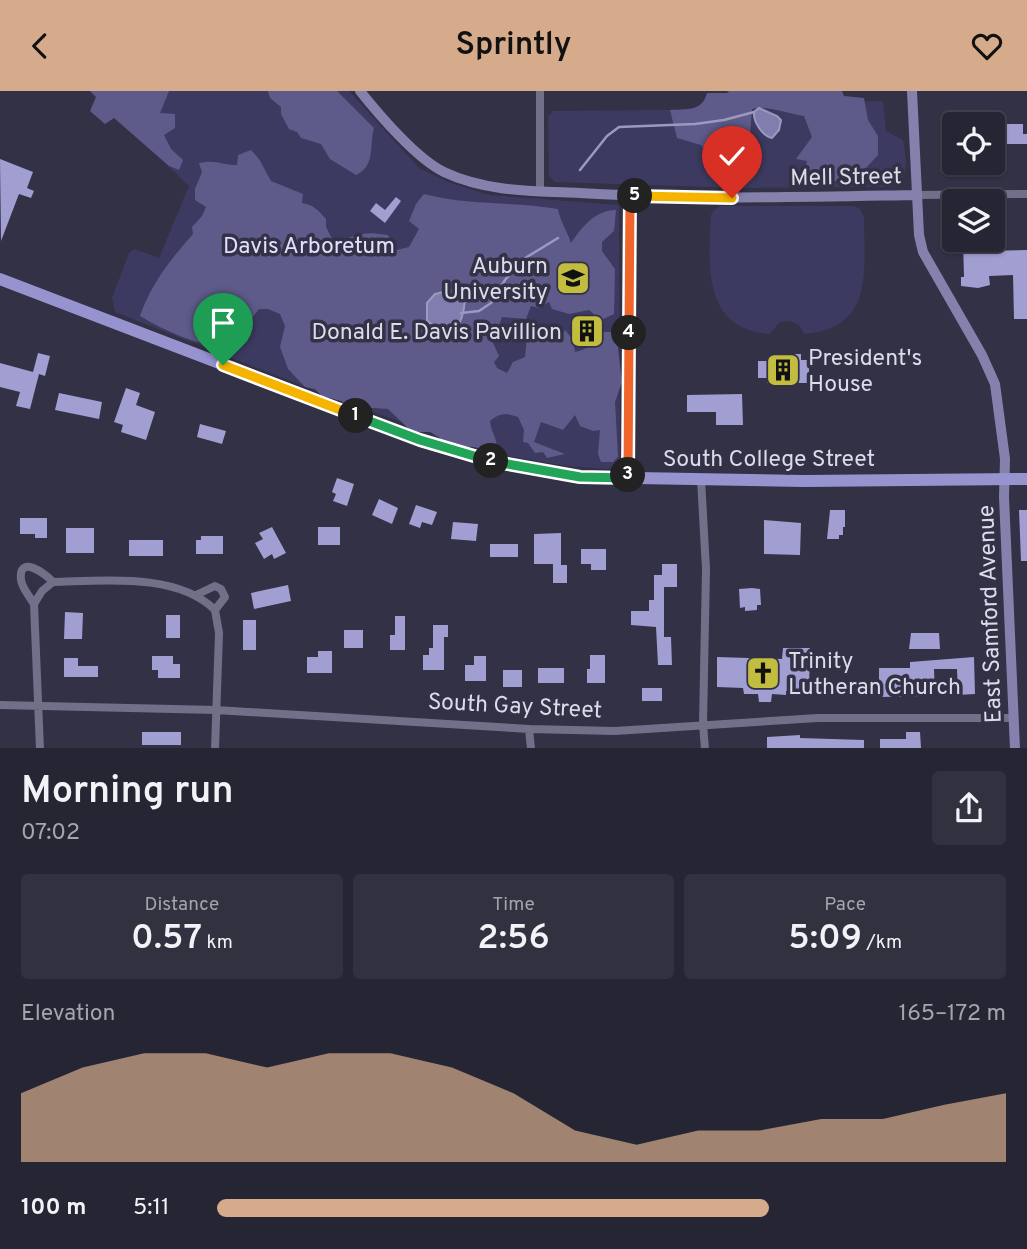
<!DOCTYPE html>
<html lang="en">
<head>
<meta charset="utf-8">
<style>
  :root { --surface:#262534; --page:#323140; --text:#f1f3f6; --muted:#a4a5ac; --line:#42424f; --accent:#d6ab8b }
  body { margin:0; font-family:Overpass,sans-serif; background:var(--page); color:var(--text); height:100vh; display:flex; flex-direction:column; font-size:26px; white-space:nowrap }
  * { box-sizing:border-box; margin:0 }
  p { font-size:23px; color:var(--muted) }
  .icon { flex:none; width:38px; height:38px; fill:none; stroke:currentColor; stroke-width:2; stroke-linecap:round; stroke-linejoin:round }
  .map { position:relative; height:657px; overflow:hidden }
  .sheet { display:flex; flex-direction:column; background:var(--surface); flex:1 }
  .sheet>* { flex:none }
  .tools { position:absolute; left:942px; top:21px; display:grid; gap:14px }
  .tools a { display:grid; place-items:center; width:63px; height:63px; border-radius:7px; background:var(--surface); box-shadow:0 2px 5px #0004,0 0 0 2px var(--line); font-size:35px }
  .pin { position:absolute; display:grid; place-items:center; width:60px; height:60px; color:#fff; margin:-72px -30px; border-radius:50% 50% 50% 0; rotate:-45deg; box-shadow:0 0 7px #0007 }
  .pin .icon { rotate:45deg }
  .km { position:absolute; width:35px; height:35px; margin:-18px; border-radius:50%; background:#222; color:#fff; font-size:19px; line-height:35px; text-align:center }
  .round { display:grid; place-items:center; flex:none; width:74px; height:74px; border-radius:7px; background:var(--page) }
  .summary { display:flex; align-items:center; justify-content:space-between; height:119px; padding:0 21px }
  h1 { font-size:38px; font-weight:600; line-height:52px }
  .stats { display:grid; grid-template-columns:repeat(3,1fr); gap:10px; height:119px; padding:7px 21px }
  .stats div { display:grid; align-content:center; border-radius:7px; background:var(--page); text-align:center }
  .stats b { font-size:35px; font-weight:600 }
  .stats small { font-size:19px; font-weight:400 }
  .stats p { font-size:19px }
  .chart { height:196px; padding:14px 21px }
  .chart p { display:flex; justify-content:space-between }
  .chart svg { width:100%; height:126px; margin-top:7px; fill:var(--accent); opacity:.7 }
  ul { padding:0 21px; list-style:none; font-size:23px }
  li { display:grid; grid-template-columns:112px 84px 1fr; align-items:center; height:52px }
  li i { height:18px; border-radius:9px; background:var(--accent) }
  header { display:flex; justify-content:space-between; align-items:center; height:91px; padding:0 21px; background:var(--accent); color:#111; font-size:32px; font-weight:600 }
  .map>svg:first-child { display:block }
  .green { fill:#3d3a61 }
  .forest { fill:#5e5b8a }
  .water { fill:#807daf; stroke:#9c99c0; stroke-width:2 }
  .lines { fill:none; stroke-linecap:round; stroke-linejoin:round }
  .stream { stroke:#9c99c0; stroke-width:2.5 }
  .building { fill:#a19ed2 }
  .street { stroke:#717089; stroke-width:8 }
  .secondary { stroke:#8481ac; stroke-width:10 }
  .primary { stroke:#9793cf; stroke-width:12 }
  .split-1-casing { stroke:#fff; stroke-width:14 }
  .split-2-casing { stroke:#fff; stroke-width:14 }
  .split-3-casing { stroke:#fff; stroke-width:14 }
  .split-4-casing { stroke:#fff; stroke-width:14 }
  .split-5-casing { stroke:#fff; stroke-width:14 }
  .split-6-casing { stroke:#fff; stroke-width:14 }
  .split-1 { stroke:#f5b400; stroke-width:9 }
  .split-2 { stroke:#22a559; stroke-width:9 }
  .split-3 { stroke:#22a559; stroke-width:9 }
  .split-4 { stroke:#f0652b; stroke-width:9 }
  .split-5 { stroke:#f0652b; stroke-width:9 }
  .split-6 { stroke:#f5b400; stroke-width:9 }
  .labels { text-anchor:middle; stroke-width:7; stroke-linejoin:round; paint-order:stroke }
  .street-label { font-size:23px; fill:#dcdbe9; stroke:#323146 }
  .park-label { font-size:23px; fill:#e0dffe; stroke:#323146 }
  .poi-label { font-size:23px; fill:#dcdbe9; stroke:#323146; text-anchor:end }
</style>
</head>
<body>
<header><svg class="icon" aria-label="back" viewBox="0 0 24 24"><path d="M15 5l-7 7 7 7"/></svg>Sprintly<svg class="icon" aria-label="heart" viewBox="0 0 24 24"><path d="M12 20l-8-8c-3-5 5-10 8-4 3-6 11-1 8 4z"/></svg></header>
<div class="map">
<svg width="1027" height="658" viewBox="0 0 1027 658">
  <rect width="100%" height="100%" fill="#323146"/>
  <path class="green" d="M 151,0 L 349,0 L 419,77 L 448,91 L 489,104 L 619,114 L 620,369 L 617,376 L 607,378 L 567,375 L 496,363 L 349,313 L 115,221 L 112,207 L 129,162 L 134,158 L 159,167 L 189,95 L 146,54 Z
    M 729,0 L 841,11 L 883,10 L 886,40 L 903,49 C 906,66 911,90 891,96 L 743,97 L 555,91 L 549,85 L 548,26 L 553,20 L 670,19 L 698,17 L 705,11 L 707,2 L 727,2 Z
    M 720,115 L 854,115 L 860,118 L 864,126 C 864,179 875,237 804,243 C 800,231 790,228 779,232 L 770,243 C 703,239 708,175 711,124 L 714,119 Z"/>
  <path class="forest" d="M 90,0 L 169,0 L 160,22 L 175,23 L 175,37 L 164,44 L 171,58 L 183,69 L 179,79 L 169,75 L 114,27 L 105,33 L 90,20 L 96,6 Z
    M 268,0 L 337,0 L 374,37 C 369,54 376,75 356,84 L 330,68 L 321,53 L 301,47 L 297,41 L 289,38 L 281,23 L 281,16 L 270,7 Z
    M 729,0 L 842,0 L 844,5 L 864,7 L 868,29 L 878,45 L 878,64 L 865,78 L 855,78 L 845,89 L 815,92 L 805,85 L 807,70 L 796,68 L 812,46 L 804,25 C 788,23 768,14 752,18 L 750,44 L 740,48 L 735,57 L 718,67 L 707,64 L 701,54 L 677,47 L 670,19 C 686,18 702,21 707,2 L 727,2 Z
    M 251,59 L 259,68 L 271,90 L 303,103 L 302,112 C 314,114 318,119 326,128 L 326,136 L 332,148 C 344,149 351,145 363,143 C 372,141 379,143 388,144 L 397,159 L 409,156 L 419,138 L 409,130 L 416,113 L 424,103 C 469,115 513,110 558,118 C 560,130 567,140 571,152 C 582,136 595,119 616,119 L 614,140 L 602,151 L 602,160 L 615,178 L 614,223 L 601,229 L 589,219 L 569,223 L 552,218 L 549,211 L 538,217 L 531,215 L 526,228 L 502,226 L 493,252 L 499,265 L 494,271 L 497,277 L 507,282 L 513,271 L 525,266 L 527,245 L 532,238 L 546,241 L 554,246 L 561,245 L 565,239 L 573,249 L 575,261 C 588,258 596,253 603,241 L 616,241 L 622,291 L 615,311 L 618,366 L 613,371 L 601,371 L 598,363 L 600,339 L 593,340 L 580,335 L 575,324 L 563,339 L 541,331 L 534,351 L 565,363 L 547,367 L 543,361 L 535,362 L 528,352 L 523,351 L 524,339 L 518,326 C 506,322 500,322 490,330 C 491,341 498,349 497,359 C 488,362 482,357 473,356 C 462,355 452,356 441,355 L 440,347 L 430,341 L 412,341 L 388,318 L 358,316 L 352,318 L 341,310 L 322,305 L 315,298 L 305,296 L 288,278 L 280,256 L 285,235 L 280,223 L 268,218 L 259,218 L 248,232 L 237,237 L 232,250 L 224,257 C 194,252 166,241 140,225 C 151,193 170,169 193,143 L 192,136 L 202,125 L 206,116 L 195,109 L 195,98 L 202,81 L 199,72 C 218,68 220,74 237,74 L 238,64 Z"/>
  <path class="water" d="M 759,17 L 777,25 L 781,29 L 779,39 L 772,47 C 762,45 753,30 754,21 Z
    M 452,199 L 456,203 L 464,203 C 466,211 463,227 458,234 C 456,237 453,240 451,244 L 442,244 L 427,229 L 427,212 L 435,203 Z"/>
  <g class="lines">
    <path class="stream" d="M 580,79 L 607,45 L 619,36 L 695,33 L 724,29 L 754,21
      M 461,222 L 479,220 L 491,212 L 505,189 L 522,169 L 558,147"/>
  </g>
  <path class="building" d="M 992,33 L 1023,33 L 1023,43 L 1027,43 L 1027,53 L 992,53 Z
    M 0,68 L 33,81 L 27,97 L 34,100 L 31,107 L 19,103 L 1,150 Z
    M 396,106 L 401,110 L 385,132 L 370,120 L 376,112 L 385,119 Z
    M 965,149 L 984,149 L 986,160 L 1027,159 L 1027,228 L 1014,228 L 1013,184 L 989,185 L 990,194 L 978,197 L 961,195 L 961,186 L 964,186 L 963,150 Z
    M 577,228 L 591,230 L 590,233 L 599,234 L 597,247 L 589,246 L 588,249 L 574,247 Z
    M 38,262 L 50,265 L 45,285 L 39,283 L 30,318 L 16,315 L 20,301 L 0,296 L 0,272 L 33,281 Z
    M 773,263 L 801,263 L 801,269 L 809,269 L 809,292 L 767,292 L 767,287 L 758,287 L 758,270 L 773,270 Z
    M 126,297 L 140,302 L 136,314 L 155,321 L 146,349 L 121,341 L 123,334 L 114,331 Z
    M 59,302 L 102,311 L 99,328 L 55,319 Z
    M 742,303 L 743,334 L 716,334 L 716,321 L 687,321 L 687,304 Z
    M 200,333 L 226,340 L 222,353 L 197,346 Z
    M 337,387 L 354,393 L 347,415 L 333,410 L 336,403 L 332,401 Z
    M 379,408 L 398,417 L 392,433 L 372,424 Z
    M 416,414 L 437,421 L 432,434 L 422,431 L 420,437 L 409,433 Z
    M 830,419 L 845,419 L 845,436 L 843,436 L 843,444 L 839,444 L 839,448 L 827,448 Z
    M 1019,419 L 1027,419 L 1027,470 L 1021,470 Z
    M 20,427 L 47,427 L 47,447 L 35,447 L 35,443 L 20,443 Z
    M 764,429 L 801,432 L 800,464 L 764,463 Z
    M 453,431 L 478,433 L 476,450 L 451,448 Z
    M 272,436 L 286,462 L 274,468 L 272,463 L 264,468 L 255,452 L 263,448 L 259,442 Z
    M 318,436 L 340,436 L 340,454 L 318,454 Z
    M 66,437 L 94,437 L 94,462 L 66,462 Z
    M 561,442 L 561,474 L 567,474 L 567,492 L 553,492 L 553,473 L 534,473 L 534,443 Z
    M 201,445 L 223,445 L 223,463 L 196,463 L 196,449 L 201,449 Z
    M 129,449 L 163,449 L 163,465 L 129,465 Z
    M 490,453 L 518,453 L 518,466 L 490,466 Z
    M 581,458 L 606,458 L 606,479 L 591,479 L 591,473 L 581,473 Z
    M 662,473 L 677,473 L 677,496 L 664,496 L 664,546 L 671,546 L 672,574 L 658,574 L 656,536 L 631,534 L 631,520 L 649,520 L 649,509 L 654,509 L 654,484 L 662,484 Z
    M 288,494 L 291,510 L 254,518 L 251,502 Z
    M 752,497 L 760,498 L 761,514 L 757,514 L 757,519 L 745,520 L 745,516 L 740,517 L 739,498 Z
    M 65,521 L 83,522 L 82,548 L 64,548 Z
    M 166,524 L 180,524 L 180,547 L 166,547 Z
    M 395,525 L 405,525 L 405,559 L 390,559 L 390,544 L 395,544 Z
    M 243,529 L 256,529 L 256,559 L 243,559 Z
    M 433,534 L 448,534 L 448,546 L 444,546 L 444,579 L 423,579 L 423,564 L 429,564 L 429,557 L 433,557 Z
    M 344,539 L 363,539 L 363,557 L 344,557 Z
    M 911,542 L 939,542 L 940,558 L 909,558 Z
    M 783,557 L 810,557 L 809,600 L 786,600 L 786,604 L 772,603 L 771,611 L 759,611 L 758,603 L 744,603 L 743,597 L 717,596 L 717,566 L 782,568 Z
    M 318,560 L 332,560 L 332,582 L 307,582 L 307,566 L 318,566 Z
    M 590,564 L 605,564 L 605,592 L 587,592 L 587,578 L 590,578 Z
    M 152,565 L 173,565 L 173,573 L 180,573 L 180,587 L 158,587 L 158,579 L 152,579 Z
    M 474,565 L 486,565 L 486,590 L 465,590 L 465,574 L 474,574 Z
    M 974,566 L 975,603 L 958,604 L 957,578 L 934,578 L 935,605 L 879,606 L 879,577 L 910,577 L 910,571 Z
    M 64,567 L 78,567 L 78,575 L 98,575 L 98,586 L 64,586 Z
    M 538,577 L 564,577 L 564,592 L 538,592 Z
    M 503,579 L 522,579 L 522,596 L 503,596 Z
    M 642,597 L 662,597 L 662,610 L 642,610 Z
    M 142,641 L 181,641 L 181,654 L 142,654 Z
    M 906,641 L 920,641 L 921,657 L 880,657 L 880,648 L 906,648 Z
    M 800,644 L 800,647 L 864,649 L 864,657 L 767,657 L 767,646 Z"/>
  <g class="lines">
    <path class="street" d="M 540,0 L 540,100
      M 916,104 L 1027,103
      M 628,387 L 630,105
      M 701,388 L 706,478 L 703,633 L 705,658
      M 196,504 L 215,495 L 221,498 L 225,506 L 215,519
      M 34,513 C 30,506 22,497 21,489 C 18,463 45,482 53,491
      M 0,614 L 216,619 L 529,638 L 615,640 L 818,627 L 1014,627
      M 529,638 L 531,658
      M 40,658 L 34,513 L 42,500 L 53,491 C 102,490 177,481 215,519 L 219,542 L 215,658"/>
    <path class="secondary" d="M 360,0 C 379,24 417,68 444,81 C 486,101 534,100 580,102 C 692,109 804,106 916,104
      M 912,0 L 919,144 L 923,161 L 982,264 L 995,293 L 1005,368 L 1004,406 L 1015,658"/>
    <path class="primary" d="M 0,188 L 420,349 C 473,365 525,379 580,386 L 804,390 L 1027,388"/>
  </g>
  <g class="lines">
    <g class="split-1-casing">
      <path id="split-1" d="M 223,274 L 356,325"/>
    </g>
    <g class="split-2-casing">
      <path id="split-2" d="M 356,325 L 420,349 L 491,370"/>
    </g>
    <g class="split-3-casing">
      <path id="split-3" d="M 491,370 L 580,386 L 628,387 L 628,384"/>
    </g>
    <g class="split-4-casing">
      <path id="split-4" d="M 628,384 L 629,242"/>
    </g>
    <g class="split-5-casing">
      <path id="split-5" d="M 629,242 L 630,105 L 635,105"/>
    </g>
    <g class="split-6-casing">
      <path id="split-6" d="M 635,105 L 732,107"/>
    </g>
    <use href="#split-1" class="split-1"/>
    <use href="#split-2" class="split-2"/>
    <use href="#split-3" class="split-3"/>
    <use href="#split-4" class="split-4"/>
    <use href="#split-5" class="split-5"/>
    <use href="#split-6" class="split-6"/>
  </g>
  <defs>
    <g id="university-square" transform="scale(1.75)"><rect x="-9" y="-9" width="18" height="18" rx="4" fill="#c3bd3f" stroke="#323146"/><path d="M0-5L7-2L0 1L-7-2ZM-4 1L0 2.5L4 1V4Q0 6-4 4Z" fill="#111"/></g>
    <g id="building-square" transform="scale(1.75)"><rect x="-9" y="-9" width="18" height="18" rx="4" fill="#c3bd3f" stroke="#323146"/><path d="M-4-6H4V6H1V3H-1V6H-4ZM-2.5-4.3h1.7v1.8h-1.7ZM.8-4.3h1.7v1.8H.8ZM-2.5-1h1.7V.8h-1.7ZM.8-1h1.7V.8H.8Z" fill="#111"/></g>
    <g id="church-square" transform="scale(1.75)"><rect x="-9" y="-9" width="18" height="18" rx="4" fill="#c3bd3f" stroke="#323146"/><path d="M-1.2-6h2.4v3.5h3.3v2.4h-3.3V6h-2.4V-.1h-3.3v-2.4h3.3Z" fill="#111"/></g>
  </defs>
  <g fill-rule="evenodd">
    <use href="#university-square" x="573" y="187"/>
    <use href="#building-square" x="587" y="240"/>
    <use href="#building-square" x="783" y="279"/>
    <use href="#church-square" x="763" y="582"/>
  </g>
  <g class="labels">
    <g class="street-label">
      <text transform="translate(846 85) rotate(-1)" y="8">Mell Street</text>
      <text x="769" y="375">South College Street</text>
      <text transform="translate(989 523) rotate(-92)" y="8">East Samford Avenue</text>
      <text transform="translate(515 614) rotate(3)" y="8">South Gay Street</text>
    </g>
    <g class="park-label">
      <text x="309" y="162">Davis Arboretum</text>
    </g>
    <g class="poi-label">
      <text x="548" y="182">Auburn<tspan x="548" dy="26">University</tspan></text>
      <text x="562" y="248">Donald E. Davis Pavillion</text>
      <text x="808" y="274" text-anchor="start">President's<tspan x="808" dy="26">House</tspan></text>
      <text x="788" y="577" text-anchor="start">Trinity<tspan x="788" dy="26">Lutheran Church</tspan></text>
    </g>
  </g>
</svg>
<div class="tools">
<a><svg class="icon" aria-label="locate" viewBox="0 0 24 24"><circle cx="12" cy="12" r="6"/><path d="M12 2v4M12 18v4M2 12h4M18 12h4"/></svg></a>
<a><svg class="icon" aria-label="layers" viewBox="0 0 24 24"><path d="M12 4l9 5-9 5-9-5zM3 14l9 5 9-5"/></svg></a>
</div>
<div class="pin" style="left:223px;top:274px;background:#1e9e55"><svg class="icon" aria-label="arrive" viewBox="0 0 24 24"><path d="M6 21V4h12l-3 4 3 4H6"/></svg></div>
<div class="pin" style="left:732px;top:107px;background:#d93025"><svg class="icon" aria-label="check" viewBox="0 0 24 24"><path d="M5 12l5 5 9-10"/></svg></div>
<b class="km" style="left:356px;top:325px">1</b>
<b class="km" style="left:491px;top:370px">2</b>
<b class="km" style="left:628px;top:384px">3</b>
<b class="km" style="left:629px;top:242px">4</b>
<b class="km" style="left:635px;top:105px">5</b>
</div>
<section class="sheet">
<div class="summary"><div><h1>Morning run</h1><p>07:02</p></div><a class="round"><svg class="icon" aria-label="share" viewBox="0 0 24 24"><path d="M12 15V3M7 8l5-5 5 5M5 13v7h14v-7"/></svg></a></div>
<div class="stats">
<div><p>Distance</p><b>0.57<small> km</small></b></div>
<div><p>Time</p><b>2:56</b></div>
<div><p>Pace</p><b>5:09<small> /km</small></b></div>
</div>
<div class="chart"><p><span>Elevation</span>165–172 m</p>
<svg viewBox="0 0 160 44" preserveAspectRatio="none"><path d="M0 44V20L10 11L20 6L30 6L40 11L50 6L60 6L70 11L80 20L90 33L100 38L110 33L120 33L130 29L140 29L150 24L160 20V44z"/></svg>
</div>
<ul>
<li><b>100 m</b>5:11<i style="width:70%"></i></li>
</ul>
</section>
</body>
</html>
